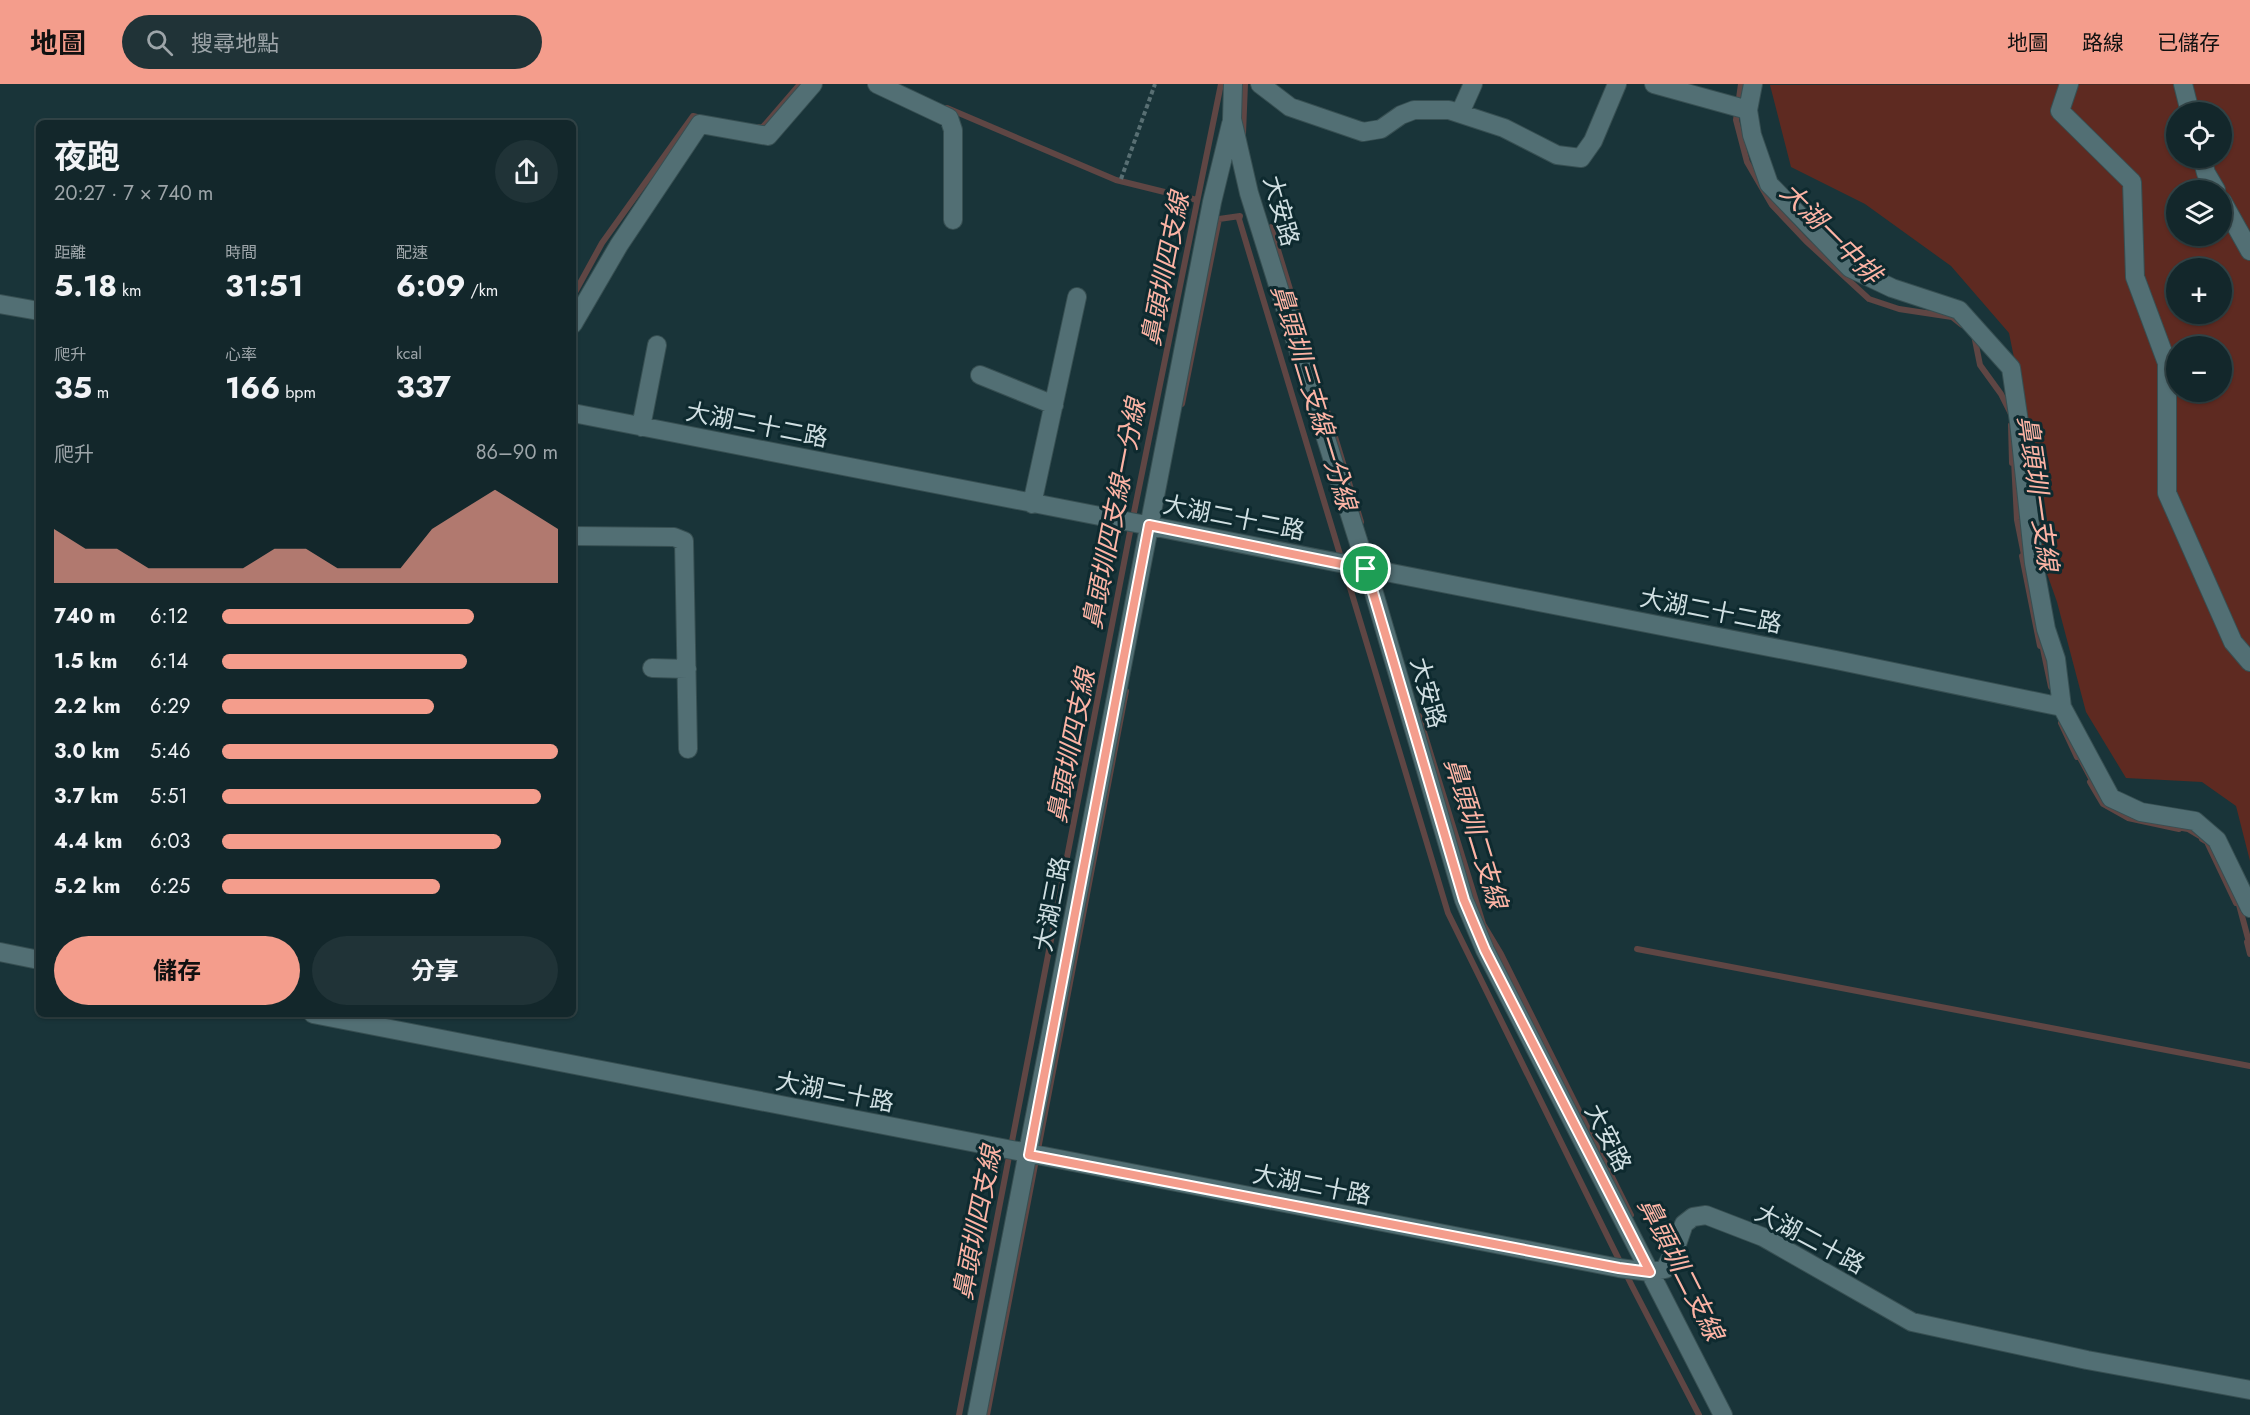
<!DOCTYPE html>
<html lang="zh-TW">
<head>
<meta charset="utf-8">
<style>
  :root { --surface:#13272b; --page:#203337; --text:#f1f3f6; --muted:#9da5a9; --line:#324447; --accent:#f49d8c }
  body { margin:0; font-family:Jost,"Noto Sans TC",sans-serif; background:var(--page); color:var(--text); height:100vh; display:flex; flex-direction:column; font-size:22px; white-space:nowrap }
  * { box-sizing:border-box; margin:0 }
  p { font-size:20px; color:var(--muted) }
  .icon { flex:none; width:33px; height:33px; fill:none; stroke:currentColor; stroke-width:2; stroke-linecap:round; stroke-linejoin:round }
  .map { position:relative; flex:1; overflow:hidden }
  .details { position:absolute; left:36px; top:36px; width:540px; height:897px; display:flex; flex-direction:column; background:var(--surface); border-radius:9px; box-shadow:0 2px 4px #0004,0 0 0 2px var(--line) }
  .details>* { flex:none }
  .controls { position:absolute; left:2166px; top:18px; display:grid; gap:12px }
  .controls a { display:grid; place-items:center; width:66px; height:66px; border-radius:50%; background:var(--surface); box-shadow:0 2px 4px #0004,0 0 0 2px var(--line); font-size:30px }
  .pin { position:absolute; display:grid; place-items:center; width:51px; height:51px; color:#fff; margin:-26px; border:3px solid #fff; border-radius:50%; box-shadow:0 2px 6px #0007 }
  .round { display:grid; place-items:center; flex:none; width:63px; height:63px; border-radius:32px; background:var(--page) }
  .summary { display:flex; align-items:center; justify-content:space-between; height:102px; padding:0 18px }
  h1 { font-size:33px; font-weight:700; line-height:45px }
  .stats { display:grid; grid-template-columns:repeat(3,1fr); gap:9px; height:102px; padding:6px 18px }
  .stats div { display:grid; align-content:center }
  .stats b { font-size:30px; font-weight:700 }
  .stats small { font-size:16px; font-weight:400 }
  .stats p { font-size:16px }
  .chart { height:168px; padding:12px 18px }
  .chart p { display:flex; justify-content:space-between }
  .chart svg { width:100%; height:108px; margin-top:6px; fill:var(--accent); opacity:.7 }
  .button { display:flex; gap:12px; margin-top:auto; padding:12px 18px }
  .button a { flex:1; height:69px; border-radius:36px; background:var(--accent); color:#111; font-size:24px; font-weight:700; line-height:69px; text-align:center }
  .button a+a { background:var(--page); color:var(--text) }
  ul { padding:0 18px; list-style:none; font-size:20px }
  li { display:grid; grid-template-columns:96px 72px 1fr; align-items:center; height:45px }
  li i { height:15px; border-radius:8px; background:var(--accent) }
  header { display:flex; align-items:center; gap:36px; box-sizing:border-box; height:84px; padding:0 30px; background:var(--accent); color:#111 }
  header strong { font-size:28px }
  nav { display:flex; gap:33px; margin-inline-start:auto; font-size:21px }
  .search { width:420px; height:54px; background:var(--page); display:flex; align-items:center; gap:15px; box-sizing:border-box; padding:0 21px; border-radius:33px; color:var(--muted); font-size:22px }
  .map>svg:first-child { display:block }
  .green { fill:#5e2a21; fill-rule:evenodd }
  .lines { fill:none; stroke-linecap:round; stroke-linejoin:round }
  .stream { stroke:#5f4644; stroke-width:6 }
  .minor-casing { stroke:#374f52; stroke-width:20 }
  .path { stroke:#586f73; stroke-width:4; stroke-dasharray:4.5 3; stroke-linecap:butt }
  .minor { stroke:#526f74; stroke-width:18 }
  .route-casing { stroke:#fff; stroke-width:12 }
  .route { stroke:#f49d8c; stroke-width:8 }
  .labels { text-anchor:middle; stroke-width:6; stroke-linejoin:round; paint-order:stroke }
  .street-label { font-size:24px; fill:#d0dfe2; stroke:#0e2a2f }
  .water-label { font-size:26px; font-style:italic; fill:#fdb4a5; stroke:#0e2a2f }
</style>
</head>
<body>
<header>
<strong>地圖</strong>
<div class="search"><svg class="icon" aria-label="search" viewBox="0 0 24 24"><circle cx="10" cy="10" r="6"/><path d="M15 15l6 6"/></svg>搜尋地點</div>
<nav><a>地圖</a><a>路線</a><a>已儲存</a></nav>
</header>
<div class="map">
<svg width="2250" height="1331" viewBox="0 0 2250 1331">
  <rect width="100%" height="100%" fill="#193439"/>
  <path class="green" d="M 2250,0 L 2250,777 L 2236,722 L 2202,698 L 2126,694 L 2086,628 L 2057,518 L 2039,467 L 2030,353 L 2009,249 L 1951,182 L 1865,120 L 1791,83 L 1770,1 ZM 2176,28 L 2222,28 L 2222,74 L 2176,74 ZM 2176,106 L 2222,106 L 2222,152 L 2176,152 ZM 2176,184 L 2222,184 L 2222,230 L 2176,230 ZM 2176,262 L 2222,262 L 2222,308 L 2176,308 Z"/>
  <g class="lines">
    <path class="stream" d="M 1741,0 L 1736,36 L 1747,78 L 1772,121 L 1806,157 L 1869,215 L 1899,225 L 1952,233 L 1962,241
      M 947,24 L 1116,96 L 1197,116
      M 758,43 L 762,44 L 800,0
      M 1243,50 L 1245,0
      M 1240,132 L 1239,135 L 1448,829 L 1632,1202 L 1699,1331
      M 1271,143 L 1361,438
      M 573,212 L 602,159 L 693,32 L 701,34
      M 1974,251 L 1980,281 L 2001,310 L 2011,330
      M 1182,320 L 1219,135 L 1240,132
      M 2011,341 L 2012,379
      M 2014,376 L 2017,436 L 2025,476
      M 2022,472 L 2040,562
      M 2042,560 L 2051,603
      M 1419,632 L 1483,840 L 1501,870 L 1631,1131
      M 2061,639 L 2077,673
      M 2078,670 L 2093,698
      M 2090,698 L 2103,720 L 2128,734 L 2179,745
      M 2177,743 L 2188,745 L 2203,754
      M 2202,755 L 2207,758 L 2236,819
      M 2238,817 L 2250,862
      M 2247,858 L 2250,870
      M 1637,865 L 2250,982
      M 959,1331 L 1129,453 L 1221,0
      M 987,1331 L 1126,607"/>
    <g class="minor-casing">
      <path id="minor" d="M 877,0 L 949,34 L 953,46 L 953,136
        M 1233,0 L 1232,35 L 1249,109 L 1367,485 L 1464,816 L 1485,866 L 1723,1331
        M 1260,0 L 1290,23 L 1363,48 L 1381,45 L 1401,31 L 1414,26 L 1449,26 L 1504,44 L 1557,71 L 1581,74 L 1593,57 L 1617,0
        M 1654,0 L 1748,26
        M 1753,0 L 1748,26 L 1752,51 L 1769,100 L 1850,184 L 1892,204 L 1959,226 L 2011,284 L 2019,338 L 2034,479 L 2046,545 L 2056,575 L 2062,623 L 2111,714 L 2141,728 L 2195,737 L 2217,756 L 2250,824
        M 2069,0 L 2060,27 L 2132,98 L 2135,193 L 2167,279 L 2167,409 L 2233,558 L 2250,578
        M 2183,0 L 2190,28
        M 1460,29 L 1473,0
        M 2202,74 L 2206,89 L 2216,106
        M 2222,117 L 2250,167
        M 0,220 L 39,227
        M 573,240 L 619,161 L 700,40 L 768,52 L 813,0
        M 980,291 L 1054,321
        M 573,329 L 1836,576 L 2062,623
        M 641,343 L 657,261
        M 1032,420 L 1077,213
        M 573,452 L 674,453 L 684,457 L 688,665
        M 652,584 L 687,585
        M 0,868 L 39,876
        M 313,930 L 1619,1184 L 1650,1188 L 1665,1185 L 1675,1166 L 1684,1140 L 1693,1133 L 1706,1131 L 1763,1153 L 1912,1238 L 2087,1276 L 2250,1306
        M 977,1331 L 1212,118 L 1231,40"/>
    </g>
    <path class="path" d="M 1121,95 L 1155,0"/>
    <use href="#minor" class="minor"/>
  </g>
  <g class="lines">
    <g class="route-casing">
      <path id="route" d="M 1149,441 L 1366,485 L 1464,816 L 1485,866 L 1650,1188 L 1619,1184 L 1029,1071 Z"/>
    </g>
    <use href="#route" class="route"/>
  </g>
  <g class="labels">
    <g class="street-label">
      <text transform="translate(1281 127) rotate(74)" y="8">大安路</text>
      <text transform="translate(757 341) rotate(11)" y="8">大湖二十二路</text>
      <text transform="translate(1234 434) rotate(11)" y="8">大湖二十二路</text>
      <text transform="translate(1711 527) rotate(11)" y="8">大湖二十二路</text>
      <text transform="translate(1428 609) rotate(74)" y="8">大安路</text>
      <text transform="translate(1052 820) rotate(-79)" y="8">大湖三路</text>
      <text transform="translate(835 1008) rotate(11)" y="8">大湖二十路</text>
      <text transform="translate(1608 1054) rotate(63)" y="8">大安路</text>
      <text transform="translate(1312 1101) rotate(11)" y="8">大湖二十路</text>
      <text transform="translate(1810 1155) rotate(28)" y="8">大湖二十路</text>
    </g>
    <g class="water-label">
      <text transform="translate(1831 149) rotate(45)" y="9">大湖一中排</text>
      <text transform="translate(1165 185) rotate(-79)" y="9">鼻頭圳四支線</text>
      <text transform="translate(1314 313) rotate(73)" y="9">鼻頭圳三支線一分線</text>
      <text transform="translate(2038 409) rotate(82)" y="9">鼻頭圳一支線</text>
      <text transform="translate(1114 430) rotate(-79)" y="9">鼻頭圳四支線一分線</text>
      <text transform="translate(1071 662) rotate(-79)" y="9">鼻頭圳四支線</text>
      <text transform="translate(1476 749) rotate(73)" y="9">鼻頭圳二支線</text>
      <text transform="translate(977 1139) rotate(-79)" y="9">鼻頭圳四支線</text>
      <text transform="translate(1681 1185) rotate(63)" y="9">鼻頭圳二支線</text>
    </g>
  </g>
</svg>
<div class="controls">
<a><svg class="icon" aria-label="locate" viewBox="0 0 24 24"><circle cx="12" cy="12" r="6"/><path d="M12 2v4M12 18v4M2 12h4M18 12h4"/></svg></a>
<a><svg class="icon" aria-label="layers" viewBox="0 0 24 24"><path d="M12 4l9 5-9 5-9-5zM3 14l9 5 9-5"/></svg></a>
<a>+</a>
<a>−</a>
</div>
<div class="pin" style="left:1366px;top:485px;background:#1e9e55"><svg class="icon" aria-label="arrive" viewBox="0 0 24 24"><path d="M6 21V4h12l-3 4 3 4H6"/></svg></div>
<section class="details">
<div class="summary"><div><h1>夜跑</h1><p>20:27 · 7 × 740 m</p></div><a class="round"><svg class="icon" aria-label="share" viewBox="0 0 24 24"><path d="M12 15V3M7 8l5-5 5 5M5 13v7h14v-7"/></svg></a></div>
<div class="stats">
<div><p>距離</p><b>5.18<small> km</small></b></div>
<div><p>時間</p><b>31:51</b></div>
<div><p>配速</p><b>6:09<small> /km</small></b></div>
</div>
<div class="stats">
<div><p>爬升</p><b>35<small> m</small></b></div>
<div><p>心率</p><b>166<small> bpm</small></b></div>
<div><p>kcal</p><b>337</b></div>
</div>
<div class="chart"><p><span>爬升</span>86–90 m</p>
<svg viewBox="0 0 160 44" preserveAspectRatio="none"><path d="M0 44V22L10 30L20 30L30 38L40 38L50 38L60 38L70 30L80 30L90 38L100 38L110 38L120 22L130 14L140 6L150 14L160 22V44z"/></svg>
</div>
<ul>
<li><b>740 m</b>6:12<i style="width:75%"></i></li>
<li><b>1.5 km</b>6:14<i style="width:73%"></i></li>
<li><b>2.2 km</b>6:29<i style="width:63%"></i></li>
<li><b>3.0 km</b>5:46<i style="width:100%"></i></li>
<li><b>3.7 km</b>5:51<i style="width:95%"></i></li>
<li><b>4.4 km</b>6:03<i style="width:83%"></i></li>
<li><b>5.2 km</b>6:25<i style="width:65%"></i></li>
</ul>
<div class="button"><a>儲存</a><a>分享</a></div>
</section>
</div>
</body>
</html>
